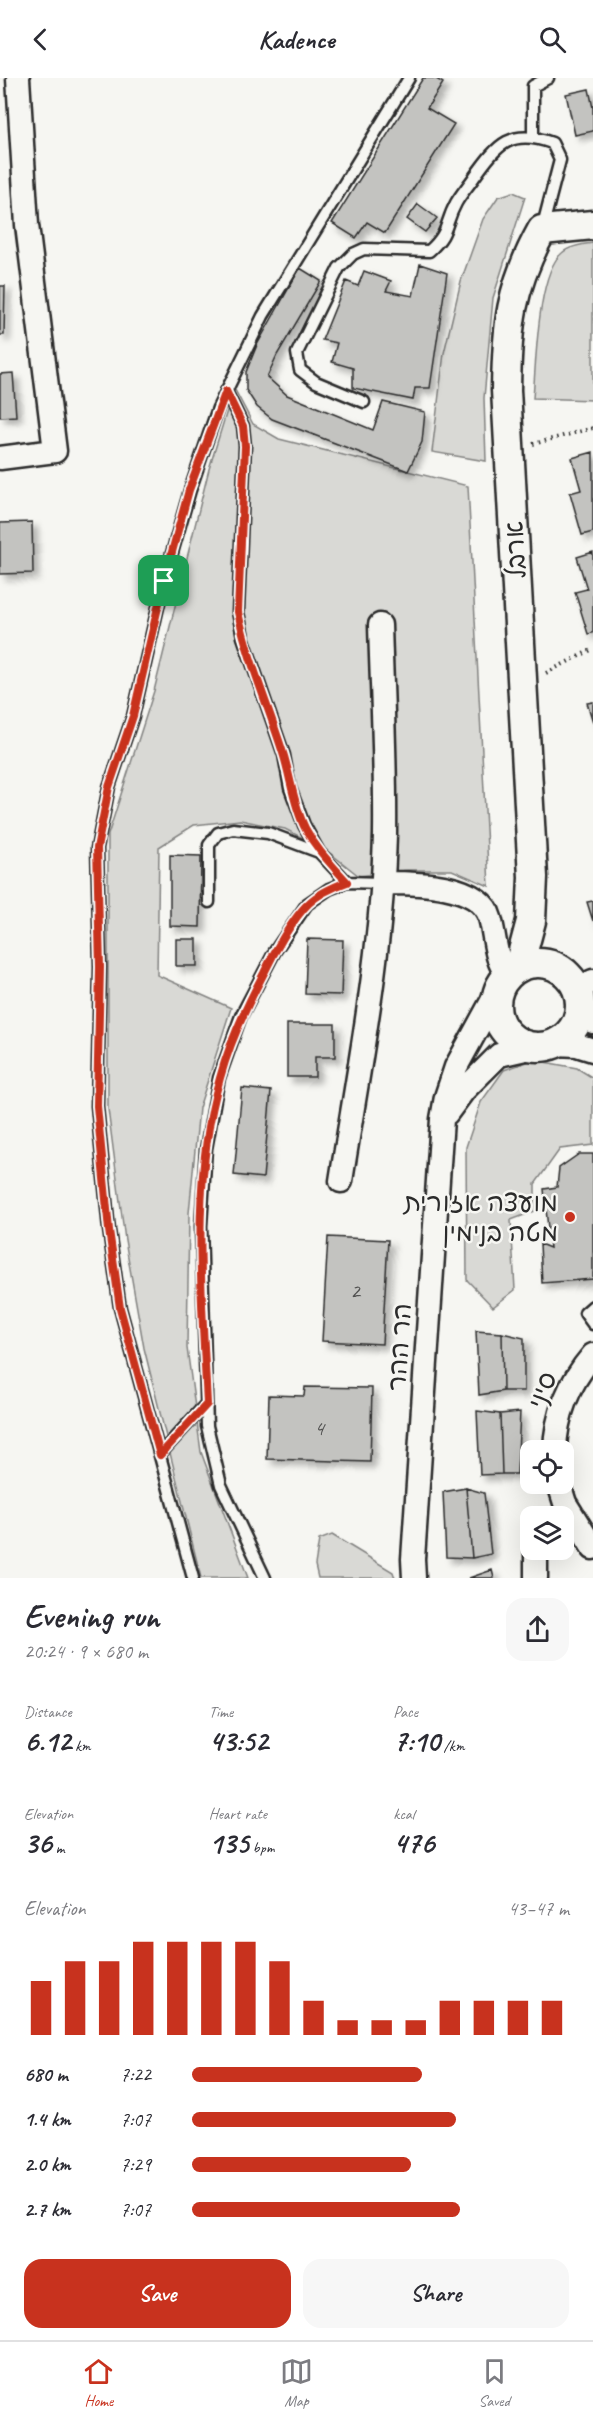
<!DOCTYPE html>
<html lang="en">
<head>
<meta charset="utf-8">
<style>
  :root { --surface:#fff; --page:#f7f7f7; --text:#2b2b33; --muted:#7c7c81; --line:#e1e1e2; --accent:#c8321e }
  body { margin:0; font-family:Caveat,"Playpen Sans Hebrew",sans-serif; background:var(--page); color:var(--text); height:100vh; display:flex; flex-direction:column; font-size:22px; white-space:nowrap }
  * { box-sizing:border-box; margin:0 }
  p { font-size:20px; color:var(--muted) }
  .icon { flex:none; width:33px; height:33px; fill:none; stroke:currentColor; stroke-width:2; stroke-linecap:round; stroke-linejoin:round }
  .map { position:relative; height:1500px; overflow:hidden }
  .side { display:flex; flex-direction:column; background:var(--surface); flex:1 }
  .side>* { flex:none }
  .fabs { position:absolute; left:520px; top:1362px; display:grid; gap:12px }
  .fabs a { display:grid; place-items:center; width:54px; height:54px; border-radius:12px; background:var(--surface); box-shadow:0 6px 24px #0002; font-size:30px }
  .pin { position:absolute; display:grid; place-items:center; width:51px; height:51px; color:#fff; margin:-26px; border-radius:12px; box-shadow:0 3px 9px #0006 }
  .round { display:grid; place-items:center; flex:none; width:63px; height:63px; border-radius:18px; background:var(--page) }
  .overview { display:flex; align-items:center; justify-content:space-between; height:102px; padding:0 24px }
  h1 { font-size:33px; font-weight:800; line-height:45px }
  .stats { display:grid; grid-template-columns:repeat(3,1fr); gap:9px; height:102px; padding:6px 24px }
  .stats div { display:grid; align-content:center }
  .stats b { font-size:30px; font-weight:800 }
  .stats small { font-size:16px; font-weight:400 }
  .stats p { font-size:16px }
  .chart { height:168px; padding:12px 24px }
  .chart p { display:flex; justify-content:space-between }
  .chart svg { width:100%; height:108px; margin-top:6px; stroke:var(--accent); stroke-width:6 }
  .cta { display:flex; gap:12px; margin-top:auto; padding:12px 24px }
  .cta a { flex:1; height:69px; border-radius:18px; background:var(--accent); color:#fff; font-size:24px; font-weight:800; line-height:69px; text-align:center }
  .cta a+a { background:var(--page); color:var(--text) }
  ul { padding:0 24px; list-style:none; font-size:20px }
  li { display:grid; grid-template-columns:96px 72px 1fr; align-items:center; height:45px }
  li i { height:15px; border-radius:8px; background:var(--accent) }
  header { display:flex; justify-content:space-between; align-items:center; height:78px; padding:0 24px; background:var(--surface); font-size:27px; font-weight:800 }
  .tab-bar { display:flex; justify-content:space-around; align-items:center; height:84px; border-top:2px solid var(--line); background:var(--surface); font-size:16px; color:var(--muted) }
  .tab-bar a { display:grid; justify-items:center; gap:3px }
  .tab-bar .selected { color:var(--accent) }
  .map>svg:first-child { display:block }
  .green { fill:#d9d9d5; stroke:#828280; stroke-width:1.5 }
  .building { fill:#c3c3c0; stroke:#2b2b2b; stroke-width:1.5; filter:url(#shadow) }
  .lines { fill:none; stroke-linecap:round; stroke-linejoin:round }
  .service-casing { stroke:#2b2b2b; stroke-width:15 }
  .minor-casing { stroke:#2b2b2b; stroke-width:27 }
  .tertiary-casing { stroke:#2b2b2b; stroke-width:33 }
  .path { stroke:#2b2b2b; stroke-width:4; stroke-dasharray:1.5 4.5; stroke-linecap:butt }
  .service { stroke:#f6f6f2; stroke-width:10 }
  .minor { stroke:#f6f6f2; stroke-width:22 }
  .tertiary { stroke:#f6f6f2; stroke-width:28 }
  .route-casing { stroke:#fff; stroke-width:12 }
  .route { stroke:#c8321e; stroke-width:8 }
  .poi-dot { fill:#c8321e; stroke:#f6f6f2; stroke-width:2 }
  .labels { text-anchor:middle; stroke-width:5; stroke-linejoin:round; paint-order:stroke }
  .number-label { font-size:22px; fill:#515150 }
  .street-label { font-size:26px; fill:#2b2b2b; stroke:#f6f6f2 }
  .poi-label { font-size:26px; fill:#2b2b2b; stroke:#f6f6f2; text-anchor:end }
</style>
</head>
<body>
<header><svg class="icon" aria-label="back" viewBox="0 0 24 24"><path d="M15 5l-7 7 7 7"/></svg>Kadence<svg class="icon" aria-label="search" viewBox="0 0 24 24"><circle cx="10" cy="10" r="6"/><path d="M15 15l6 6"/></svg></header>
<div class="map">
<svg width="593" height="1500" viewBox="0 0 593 1500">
  <defs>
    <filter id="shadow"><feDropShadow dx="5.5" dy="5.5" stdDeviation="3" flood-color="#0004"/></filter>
  </defs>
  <rect width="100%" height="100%" fill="#f6f6f2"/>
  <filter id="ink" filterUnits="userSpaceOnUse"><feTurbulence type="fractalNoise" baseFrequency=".0167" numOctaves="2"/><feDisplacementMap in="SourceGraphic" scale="12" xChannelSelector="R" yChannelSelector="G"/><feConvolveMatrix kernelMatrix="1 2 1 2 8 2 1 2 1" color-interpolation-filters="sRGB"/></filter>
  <g filter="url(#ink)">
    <path class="green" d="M 513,114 L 525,119 L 493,220 L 484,320 L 486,383 L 432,374 L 444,275 L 461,203 L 483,141 L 498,119 Z
      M 593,165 L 593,322 L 533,320 C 536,288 537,195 562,175 C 570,168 583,166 593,165 Z
      M 234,310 L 253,346 L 279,361 L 468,408 L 489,808 L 452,792 L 408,792 L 359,798 L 326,772 L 285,751 L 240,742 L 194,747 L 159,769 L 157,897 L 231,930 L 199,1030 L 189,1135 L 187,1270 L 201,1374 L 248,1500 L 201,1500 L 144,1270 L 125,1162 L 108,1031 L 108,757 L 154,613 L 209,391 Z
      M 533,982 L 577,990 L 593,1000 L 593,1067 L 560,1071 L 535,1106 L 535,1133 L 511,1142 L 515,1212 L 493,1229 L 467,1202 L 466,1069 L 481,1024 L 504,992 Z
      M 332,1457 L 393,1494 L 395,1500 L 318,1500 L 315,1487 L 319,1462 Z"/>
    <path class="building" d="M 423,0 L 435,0 L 443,5 L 427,30 L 454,46 L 385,155 L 367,144 L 356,160 L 332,145 Z
      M 589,11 L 593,30 L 593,53 L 575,57 L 566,16 Z
      M 418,126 L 437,140 L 425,154 L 407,141 Z
      M 420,186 L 447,195 L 430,310 L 415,310 L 413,322 L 353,310 L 353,290 L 332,284 L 337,265 L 322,262 L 346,203 L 358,208 L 364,193 L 391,203 L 386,213 L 413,218 Z
      M 300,190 L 321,203 L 277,277 L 267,299 L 287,317 L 373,352 L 383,324 L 425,334 L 422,364 L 408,393 L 272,341 L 257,329 L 246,312 L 246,294 L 257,267 Z
      M 0,208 L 5,208 L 4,257 L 0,257 Z
      M 13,295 L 16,338 L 0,339 L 0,296 Z
      M 593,374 L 593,454 L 582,457 L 570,415 L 581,412 L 572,380 Z
      M 32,444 L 33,495 L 0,496 L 0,445 Z
      M 593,474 L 593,555 L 588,556 L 575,514 L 587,511 L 577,479 Z
      M 593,624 L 593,644 L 587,625 Z
      M 170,777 L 201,778 L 200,849 L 170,848 Z
      M 593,823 L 593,843 L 587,824 Z
      M 176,861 L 197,861 L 197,888 L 176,888 Z
      M 307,861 L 343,862 L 341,917 L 305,916 Z
      M 287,946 L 335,946 L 335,979 L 315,979 L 315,999 L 287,999 Z
      M 242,1010 L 271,1013 L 263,1100 L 234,1097 Z
      M 579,1076 L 593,1076 L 593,1201 L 542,1205 L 540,1166 L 550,1170 L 544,1111 L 557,1109 L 559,1090 Z
      M 328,1159 L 388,1162 L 382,1266 L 322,1263 Z
      M 476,1253 L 502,1255 L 503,1313 L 479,1317 Z
      M 502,1255 L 524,1260 L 524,1313 L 503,1313 Z
      M 305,1309 L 372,1310 L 370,1384 L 267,1381 L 269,1317 L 304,1318 Z
      M 477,1333 L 500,1336 L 502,1396 L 480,1397 Z
      M 520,1334 L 517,1396 L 502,1396 L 500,1336 Z
      M 466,1410 L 472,1480 L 446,1479 L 443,1414 Z
      M 466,1410 L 484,1415 L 491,1476 L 472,1480 Z
      M 492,1492 L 494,1500 L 469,1500 Z"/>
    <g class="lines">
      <g class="service-casing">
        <path id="service" d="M 533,58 L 533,8 L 548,0
          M 226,313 L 243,348 L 245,368 L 238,534 L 243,559 L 284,677 L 290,710 L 304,747 L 319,774
          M 364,324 L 316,304 L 300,292 L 297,275 L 339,190 L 353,176 L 364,171 L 429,173 C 450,154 444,147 456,125 C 461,116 469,107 475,98 C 498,66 511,50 552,65 L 560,82 L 542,151
          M 209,824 L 209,767 L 218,755 L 233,751 L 268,755 L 319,774 L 347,804
          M 593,1228 L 585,1235 L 593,1246
          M 160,1376 L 206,1326
          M 193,1500 L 120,1230 L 109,1152 L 97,1028 L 100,889 L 97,770 L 109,709 L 133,638 L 164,503 L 190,412 L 218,330 L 263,238 L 409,0
          M 265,1500 L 221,1407 L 207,1348 L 201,1148 L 206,1071 L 219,1000 L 241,938 L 275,873 L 307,826 L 329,811 L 347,804 L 382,805"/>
      </g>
      <g class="minor-casing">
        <path id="minor" d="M 0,380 L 55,373 L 27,147 L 18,0
          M 382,805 C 412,805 480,804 490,840 C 496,861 494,879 507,897
          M 578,910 L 593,903
          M 581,925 L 593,944
          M 556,966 L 577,967 L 593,972
          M 447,1035 L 464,1012 L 499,977 L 534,969
          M 341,1103 C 359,988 382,873 385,756 C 386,687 382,617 380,547
          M 555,1372 C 556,1336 569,1305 593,1277
          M 559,1406 L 565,1425 L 593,1470
          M 536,1472 L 536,1500
          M 414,1500 L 413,1481 L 442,1041 L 446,1019 L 456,989 L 497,914"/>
      </g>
      <g class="tertiary-casing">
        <path id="tertiary" d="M496 927a42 42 0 1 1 84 0a42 42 0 1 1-84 0Z
          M 519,888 L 531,843 L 533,799 L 506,312 C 507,247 510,210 542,152 L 593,147"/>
      </g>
      <path class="path" d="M 533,366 L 593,350
        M 546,595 L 593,571"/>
      <use href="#service" class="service"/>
      <use href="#minor" class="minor"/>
      <use href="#tertiary" class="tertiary"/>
    </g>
  </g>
  <g class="lines" filter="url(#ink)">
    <g class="route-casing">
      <path id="route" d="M 226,313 L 243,348 L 245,368 L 238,534 C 248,582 268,627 283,675 C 291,700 293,726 305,750 C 316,771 331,786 347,804 C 333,809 319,815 308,826 C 293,840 273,876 264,895 C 246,929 230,963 220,1000 C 190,1104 202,1219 207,1326 L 160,1377 L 120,1230 L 109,1152 L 97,1028 L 100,889 L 97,770 L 109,709 L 133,638 L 164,503 L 189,412 Z"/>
    </g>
    <use href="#route" class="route"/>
  </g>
  <circle class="poi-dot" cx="570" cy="1139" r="6"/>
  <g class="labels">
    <g class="number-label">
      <text x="355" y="1220">2</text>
      <text x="319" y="1357">4</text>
    </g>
    <g class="street-label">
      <text transform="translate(515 472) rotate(-93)" y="9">ארבל</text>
      <text transform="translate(399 1269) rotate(-86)" y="9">הר ההר</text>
      <text transform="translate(542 1312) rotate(-69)" y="9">סיני</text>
    </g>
    <g class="poi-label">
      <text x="558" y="1133">מועצה אזורית<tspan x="558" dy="30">מטה בנימין</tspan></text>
    </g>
  </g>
</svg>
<div class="fabs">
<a><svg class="icon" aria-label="locate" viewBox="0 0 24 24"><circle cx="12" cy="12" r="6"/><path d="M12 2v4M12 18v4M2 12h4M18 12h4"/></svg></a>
<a><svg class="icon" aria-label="layers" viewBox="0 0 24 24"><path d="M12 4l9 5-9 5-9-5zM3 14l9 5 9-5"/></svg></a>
</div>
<div class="pin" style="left:164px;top:503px;background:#1e9e55"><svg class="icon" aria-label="arrive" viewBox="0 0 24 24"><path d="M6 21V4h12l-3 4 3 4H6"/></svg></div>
</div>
<section class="side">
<div class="overview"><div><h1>Evening run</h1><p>20:24 · 9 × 680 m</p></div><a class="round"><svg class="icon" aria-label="share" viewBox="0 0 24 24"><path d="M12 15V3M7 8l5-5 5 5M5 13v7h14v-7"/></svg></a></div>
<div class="stats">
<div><p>Distance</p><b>6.12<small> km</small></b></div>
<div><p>Time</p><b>43:52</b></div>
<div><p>Pace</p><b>7:10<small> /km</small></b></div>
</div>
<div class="stats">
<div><p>Elevation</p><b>36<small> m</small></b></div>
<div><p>Heart rate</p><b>135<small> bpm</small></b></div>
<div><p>kcal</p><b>476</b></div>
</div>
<div class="chart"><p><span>Elevation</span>43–47 m</p>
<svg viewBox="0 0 160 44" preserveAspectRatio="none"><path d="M5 44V22M15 44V14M25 44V14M35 44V6M45 44V6M55 44V6M65 44V6M75 44V14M85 44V30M95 44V38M105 44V38M115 44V38M125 44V30M135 44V30M145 44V30M155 44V30"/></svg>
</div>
<ul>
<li><b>680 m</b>7:22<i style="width:61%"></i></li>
<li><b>1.4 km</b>7:07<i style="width:70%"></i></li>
<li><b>2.0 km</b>7:29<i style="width:58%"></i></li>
<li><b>2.7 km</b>7:07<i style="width:71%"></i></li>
</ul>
<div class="cta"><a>Save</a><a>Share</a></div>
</section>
<nav class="tab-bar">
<a class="selected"><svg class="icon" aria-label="home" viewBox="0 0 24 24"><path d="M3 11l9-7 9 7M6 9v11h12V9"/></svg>Home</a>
<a><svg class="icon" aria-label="map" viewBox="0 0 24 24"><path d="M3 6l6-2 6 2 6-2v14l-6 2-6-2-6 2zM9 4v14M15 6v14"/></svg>Map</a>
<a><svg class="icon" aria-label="saved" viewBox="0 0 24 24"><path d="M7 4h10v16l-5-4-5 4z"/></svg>Saved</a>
</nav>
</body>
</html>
